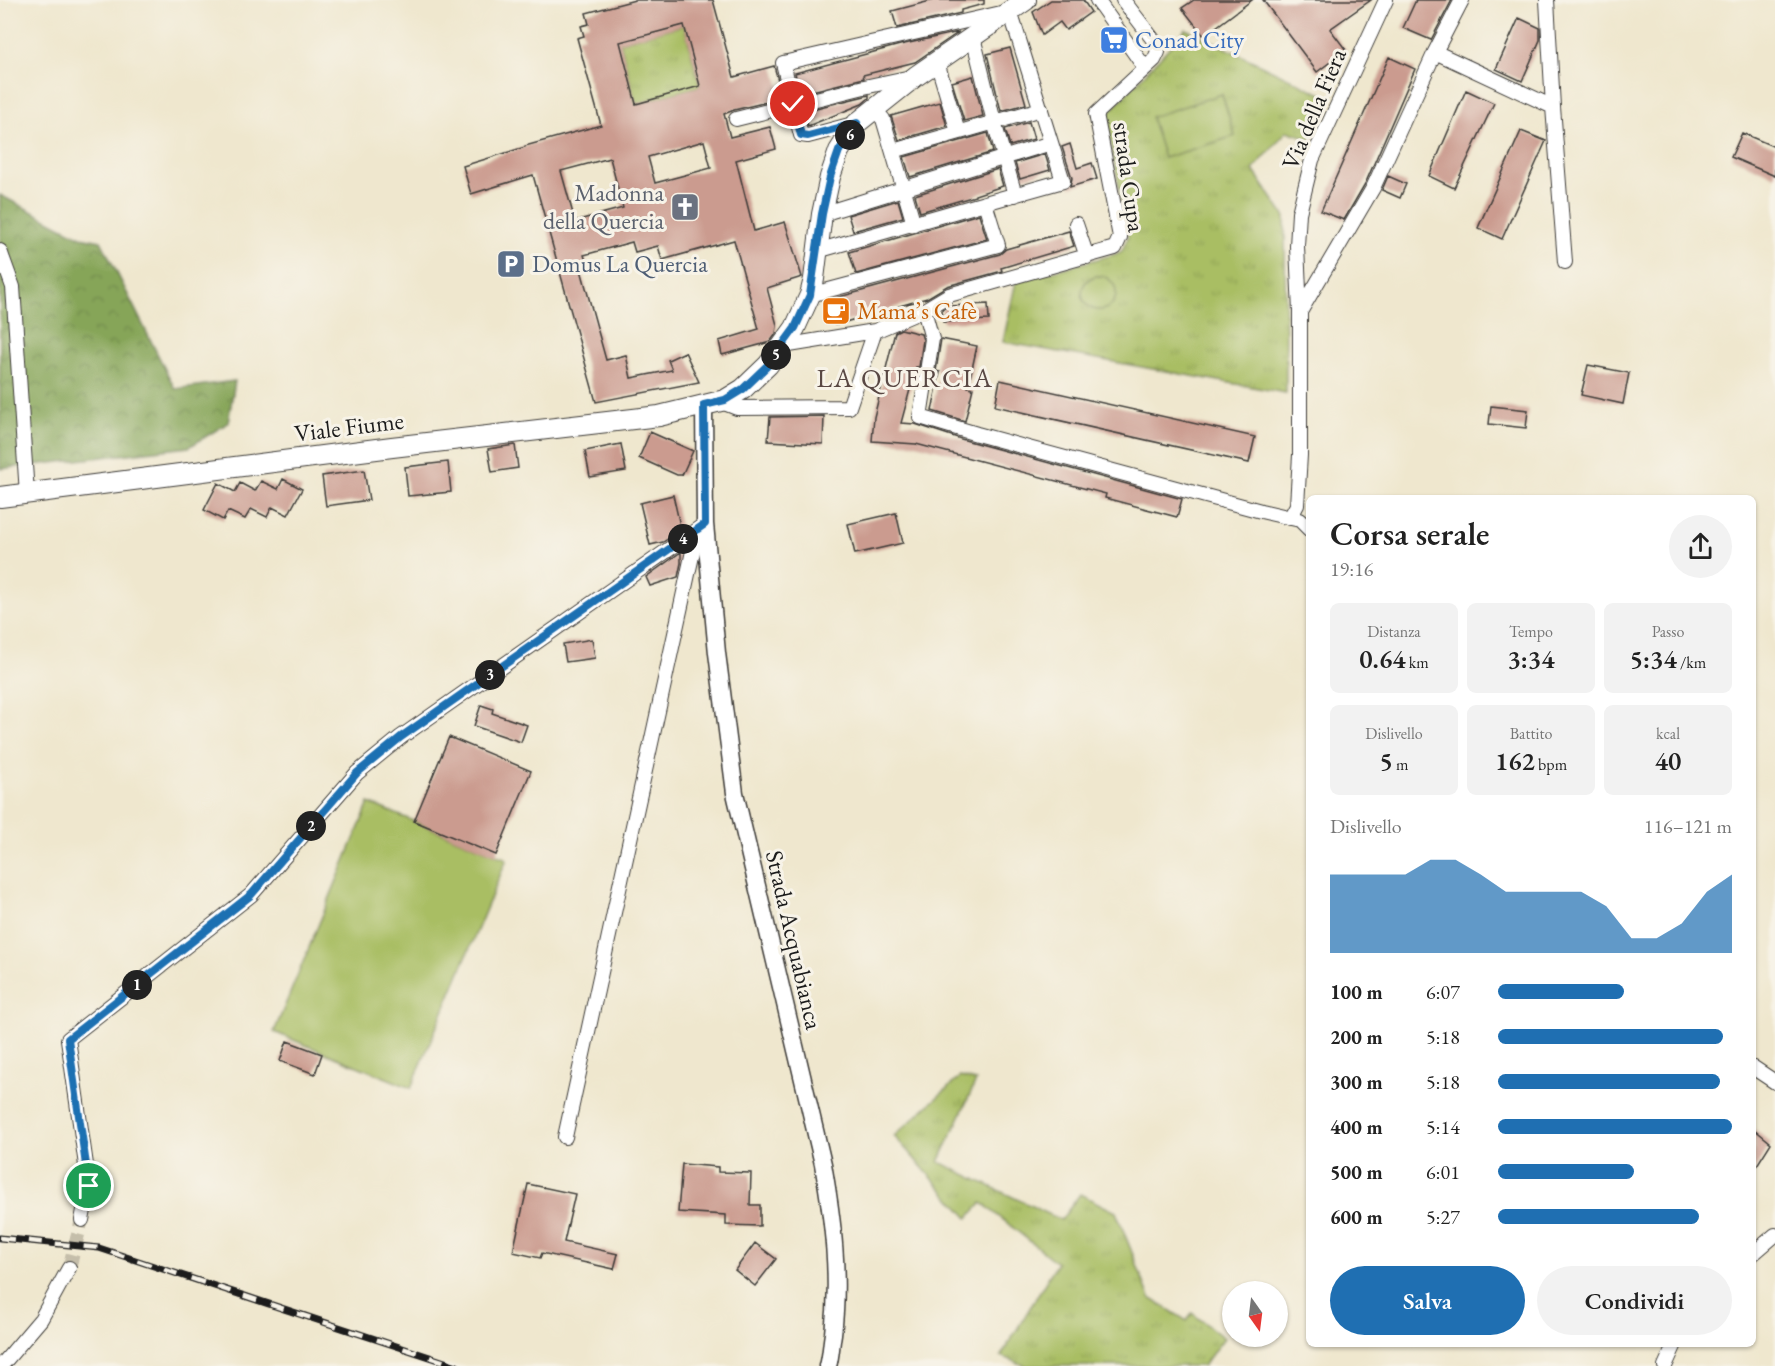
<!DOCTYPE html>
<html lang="it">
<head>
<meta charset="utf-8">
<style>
  :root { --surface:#fff; --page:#f2f2f2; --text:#222; --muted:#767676; --accent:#1f6fb2 }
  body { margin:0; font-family:"EB Garamond",serif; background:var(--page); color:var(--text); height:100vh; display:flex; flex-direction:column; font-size:22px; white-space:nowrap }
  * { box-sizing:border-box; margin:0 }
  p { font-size:20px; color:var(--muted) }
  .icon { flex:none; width:33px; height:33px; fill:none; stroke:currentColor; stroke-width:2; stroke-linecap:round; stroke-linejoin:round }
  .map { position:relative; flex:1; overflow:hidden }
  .details { position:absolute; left:1306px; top:495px; width:450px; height:852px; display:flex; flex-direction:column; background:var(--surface); border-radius:9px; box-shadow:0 2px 4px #0004 }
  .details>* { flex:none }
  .needle { width:39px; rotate:166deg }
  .controls { position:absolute; left:1222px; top:1281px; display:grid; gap:12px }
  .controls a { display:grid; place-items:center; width:66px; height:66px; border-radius:50%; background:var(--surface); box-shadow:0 2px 4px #0004; font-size:30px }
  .pin { position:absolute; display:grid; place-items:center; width:51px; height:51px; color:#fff; margin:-26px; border:3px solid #fff; border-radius:50%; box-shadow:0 2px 6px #0007 }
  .km { position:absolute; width:30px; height:30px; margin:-15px; border-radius:50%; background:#222; color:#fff; font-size:16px; line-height:30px; text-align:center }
  .round { display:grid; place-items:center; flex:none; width:63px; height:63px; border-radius:32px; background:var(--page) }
  .summary { display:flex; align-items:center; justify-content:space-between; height:102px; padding:0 24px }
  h1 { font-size:33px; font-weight:600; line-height:45px }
  .metrics { display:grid; grid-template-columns:repeat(3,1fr); gap:9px; height:102px; padding:6px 24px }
  .metrics div { display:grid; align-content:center; border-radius:9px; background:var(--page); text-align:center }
  .metrics b { font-size:26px; font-weight:600 }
  .metrics small { font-size:16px; font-weight:400 }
  .metrics p { font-size:16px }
  .chart { height:168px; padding:12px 24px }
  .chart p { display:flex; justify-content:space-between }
  .chart svg { width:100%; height:108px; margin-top:6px; fill:var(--accent); opacity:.7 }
  .primary-button { display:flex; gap:12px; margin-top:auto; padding:12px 24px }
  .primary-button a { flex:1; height:69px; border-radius:36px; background:var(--accent); color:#fff; font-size:24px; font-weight:600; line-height:69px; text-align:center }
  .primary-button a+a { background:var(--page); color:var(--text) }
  ul { padding:0 24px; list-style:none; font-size:20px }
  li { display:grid; grid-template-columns:96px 72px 1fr; align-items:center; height:45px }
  li i { height:15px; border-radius:8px; background:var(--accent) }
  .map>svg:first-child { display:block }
  .grass { fill:url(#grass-tufts); stroke:#626d40; stroke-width:1.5; fill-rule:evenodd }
  .forest { fill:url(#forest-crowns); stroke:#51603a; stroke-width:1.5 }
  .pitch { fill:#a9be63; stroke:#626d40; stroke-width:1.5 }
  .building { fill:#cb9b8f; fill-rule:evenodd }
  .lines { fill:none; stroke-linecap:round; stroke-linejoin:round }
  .minor-tunnel { stroke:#c5beaa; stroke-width:14; stroke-dasharray:14 7; stroke-linecap:butt }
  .minor-casing { stroke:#3c3a37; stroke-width:16 }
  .tertiary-casing { stroke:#3c3a37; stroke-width:19 }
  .secondary-casing { stroke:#3c3a37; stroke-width:22 }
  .minor { stroke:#fff; stroke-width:14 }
  .tertiary { stroke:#fff; stroke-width:16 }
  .secondary { stroke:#fff; stroke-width:20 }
  .rail-casing { stroke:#1c1c1c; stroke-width:7 }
  .rail { stroke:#f7f3e8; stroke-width:4.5; stroke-dasharray:14; stroke-linecap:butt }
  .route-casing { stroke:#fff; stroke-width:12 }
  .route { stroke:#1f6fb2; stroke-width:8 }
  .labels { text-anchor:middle; stroke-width:6; stroke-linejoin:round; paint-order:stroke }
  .shop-label { font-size:24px; fill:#366cbe; stroke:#f7f3e8; text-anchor:start }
  .street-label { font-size:24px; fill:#1c1c1c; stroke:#f7f3e8 }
  .worship-label { font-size:24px; fill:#5b616d; stroke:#f7f3e8; text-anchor:end }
  .service-label { font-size:24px; fill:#4e5e75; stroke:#f7f3e8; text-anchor:start }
  .food-label { font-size:24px; fill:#c56008; stroke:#f7f3e8; text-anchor:start }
  .quarter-label { font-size:27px; letter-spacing:1.5px; fill:#594844; stroke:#f7f3e8 }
</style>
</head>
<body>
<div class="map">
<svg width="1775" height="1366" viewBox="0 0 1775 1366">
  <defs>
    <pattern id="grass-tufts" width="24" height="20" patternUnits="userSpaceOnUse" patternTransform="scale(1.5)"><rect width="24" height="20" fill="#a9be63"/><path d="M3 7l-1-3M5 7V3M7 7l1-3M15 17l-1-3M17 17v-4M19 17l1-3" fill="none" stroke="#91a355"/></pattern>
    <pattern id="forest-crowns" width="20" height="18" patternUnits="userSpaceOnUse" patternTransform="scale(1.5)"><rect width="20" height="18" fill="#86a559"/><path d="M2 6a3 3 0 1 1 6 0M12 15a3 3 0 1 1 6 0" fill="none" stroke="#6d8649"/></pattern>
  </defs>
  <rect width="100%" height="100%" fill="#f7f3e8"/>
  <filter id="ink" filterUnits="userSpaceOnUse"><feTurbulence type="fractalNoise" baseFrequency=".0167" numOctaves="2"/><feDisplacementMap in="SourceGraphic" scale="12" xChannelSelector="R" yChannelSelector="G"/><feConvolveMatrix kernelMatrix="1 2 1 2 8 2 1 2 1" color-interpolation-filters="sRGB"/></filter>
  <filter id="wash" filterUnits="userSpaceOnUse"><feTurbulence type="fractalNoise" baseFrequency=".008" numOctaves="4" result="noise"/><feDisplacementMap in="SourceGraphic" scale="24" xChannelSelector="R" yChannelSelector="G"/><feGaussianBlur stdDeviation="1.35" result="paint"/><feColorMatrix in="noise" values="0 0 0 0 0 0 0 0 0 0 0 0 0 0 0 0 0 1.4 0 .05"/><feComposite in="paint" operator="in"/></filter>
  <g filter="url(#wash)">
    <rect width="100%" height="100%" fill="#efe7ce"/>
    <path class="grass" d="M 684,25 L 700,86 L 636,104 L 620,42 Z
      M 1186,29 L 1330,98 L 1311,139 L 1287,131 L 1253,170 L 1285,217 L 1286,393 L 1003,342 L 1016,281 L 1116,254 L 1122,251 L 1128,237 L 1106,116 ZM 1098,276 L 1104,277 L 1083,300 C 1080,287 1085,278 1098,276 Z
      M 960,1077 L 976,1081 L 939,1162 L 1061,1220 L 1080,1194 L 1116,1212 L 1150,1298 L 1187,1321 L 1192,1313 L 1224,1338 L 1203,1366 L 1026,1366 L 1001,1356 L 1057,1263 L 982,1203 L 968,1218 L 894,1136 Z"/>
    <path class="forest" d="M 0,195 L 81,237 L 101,241 L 175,389 L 235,381 L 228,423 L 189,447 L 0,469 Z"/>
    <path class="pitch" d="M 1222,94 L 1235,136 L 1164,158 L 1151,117 Z
      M1082 293a17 17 0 1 1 34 0a17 17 0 1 1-34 0Z
      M 369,803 L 507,859 L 411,1088 L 274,1032 Z"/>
    <g id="blocks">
      <path class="building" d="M 635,0 L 713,0 L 734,77 L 774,66 L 783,98 L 734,110 L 724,114 L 730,137 L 770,127 L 776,149 L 736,160 L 754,231 L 785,222 L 802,277 L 767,288 L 777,325 L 776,334 L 770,342 L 722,355 L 719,341 L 759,329 L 734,240 L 662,260 L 658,246 L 635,252 L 632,242 L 584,255 L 587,264 L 580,266 L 606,360 L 626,355 L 631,378 L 672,370 L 668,360 L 685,352 L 699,382 L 596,402 L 533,175 L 471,194 L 463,166 L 525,147 L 525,146 L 601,125 L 577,38 L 584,36 L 581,26 L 589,24 L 586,13 ZM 684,25 L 700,86 L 636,104 L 620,42 ZM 704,141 L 711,168 L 655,183 L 648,157 ZM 610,158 L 623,208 L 575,221 L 561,171 Z
        M 934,0 L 984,0 L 984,4 L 961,10 L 961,13 L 897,28 L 892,11 Z
        M 1051,0 L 1083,0 L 1091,12 L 1066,30 L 1060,22 L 1042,35 L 1033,12 Z
        M 1194,0 L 1252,0 L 1204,36 L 1182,8 Z
        M 1263,0 L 1371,0 L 1330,29 L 1346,50 L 1317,72 Z
        M 1416,0 L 1452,0 L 1431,40 L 1403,28 Z
        M 1519,18 L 1540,28 L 1540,40 L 1522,81 L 1496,69 Z
        M 959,32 L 915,62 L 863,75 L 864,78 L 800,94 L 795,73 L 900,45 Z
        M 1010,48 L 1026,104 L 1001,111 L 987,54 Z
        M 1389,57 L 1415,69 L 1366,182 L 1344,220 L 1321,211 Z
        M 973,76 L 983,116 L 964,121 L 952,82 Z
        M 1466,90 L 1494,103 L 1454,188 L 1429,176 Z
        M 869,95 L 869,98 L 862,104 L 808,126 L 804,111 Z
        M 940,102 L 947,126 L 899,140 L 891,116 Z
        M 1029,122 L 1034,139 L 1010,146 L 1005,129 Z
        M 1521,131 L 1546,141 L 1502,239 L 1478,228 Z
        M 988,133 L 993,152 L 910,177 L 904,157 Z
        M 1742,133 L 1775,147 L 1775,176 L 1731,157 Z
        M 1070,144 L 1077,168 L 1092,163 L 1097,179 L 1070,187 L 1072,178 L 1062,147 Z
        M 1045,154 L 1050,170 L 1020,179 L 1015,163 Z
        M 998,169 L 1003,186 L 975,195 L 975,196 L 920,212 L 915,195 Z
        M 1388,176 L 1406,184 L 1400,198 L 1382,190 Z
        M 898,200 L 903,217 L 853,231 L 848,215 Z
        M 979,214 L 987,239 L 856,274 L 849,252 Z
        M 1069,231 L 1074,246 L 1001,268 L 1002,271 L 947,286 L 927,298 L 835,325 L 828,300 L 1000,254 L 1006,249 Z
        M 988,304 L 989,320 L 943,322 L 942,309 L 949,306 Z
        M 901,329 L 921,334 L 923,340 L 919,367 L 916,367 L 901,423 L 915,424 L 961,439 L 1182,499 L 1177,517 L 1105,498 L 1106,494 L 916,444 L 872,441 L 874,417 L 895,332 Z
        M 941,339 L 977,346 L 968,387 L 973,388 L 965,421 L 932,411 L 940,372 L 936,371 Z
        M 1588,365 L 1629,373 L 1623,404 L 1581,395 Z
        M 1000,380 L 1255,437 L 1249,463 L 995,406 Z
        M 1491,406 L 1528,410 L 1526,428 L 1489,424 Z
        M 824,416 L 823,444 L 768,441 L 770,417 Z
        M 650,432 L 693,451 L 682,475 L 677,475 L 639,458 Z
        M 621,444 L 626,471 L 590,477 L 585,451 Z
        M 515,445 L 518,468 L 492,472 L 488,449 Z
        M 448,462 L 451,492 L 408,496 L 405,467 Z
        M 364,470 L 369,500 L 326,506 L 322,476 Z
        M 283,479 L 302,489 L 288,515 L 272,507 L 267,517 L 251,509 L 245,519 L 228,511 L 223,520 L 204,510 L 218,483 L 235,492 L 240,483 L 255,491 L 261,481 L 278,489 Z
        M 673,495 L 681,530 L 663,542 L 650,545 L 640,503 Z
        M 896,513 L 903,543 L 855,554 L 848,524 Z
        M 681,552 L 681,563 L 678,577 L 650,586 L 646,577 Z
        M 592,639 L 595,658 L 566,662 L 563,644 Z
        M 481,705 L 493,709 L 492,713 L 527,725 L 521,742 L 474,726 Z
        M 449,737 L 531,771 L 496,855 L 414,821 Z
        M 287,1041 L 322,1054 L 315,1074 L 280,1061 Z
        M 1754,1129 L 1771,1143 L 1754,1170 Z
        M 682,1164 L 718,1167 L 718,1172 L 751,1173 L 750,1205 L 760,1205 L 760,1226 L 726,1225 L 726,1215 L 678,1212 Z
        M 528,1184 L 575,1194 L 564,1242 L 618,1254 L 614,1269 L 542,1253 L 540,1258 L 513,1252 Z
        M 755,1243 L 776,1259 L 755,1286 L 735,1270 Z"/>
    </g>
  </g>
  <g filter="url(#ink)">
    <use href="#blocks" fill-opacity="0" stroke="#3c3a37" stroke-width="1.5"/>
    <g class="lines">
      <path class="minor-tunnel" d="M 69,1268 L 82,1220"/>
      <g class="minor-casing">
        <path id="minor" d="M 1097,0 L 1145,68
          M 1547,0 L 1553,107 L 1565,262
          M 973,37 L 994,122 L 1015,195
          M 1435,52 L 1553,107
          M 937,62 L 958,132
          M 874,109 L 883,119 L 914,224
          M 736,119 L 864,87 L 911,77
          M 893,151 L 1041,109
          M 822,214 L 1051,143
          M 1076,224 L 1087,257
          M 0,251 L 13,287 L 27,494
          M 817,251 L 985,203
          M 810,295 L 998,245 L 985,203 L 1063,181 L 1010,11 L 783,63 L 801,135 L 808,136 L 857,123
          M 924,310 L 932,339 L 920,417 L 977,434 L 1261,511 L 1300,520 L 1310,530
          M 1300,312 L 1373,188 L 1435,52 L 1462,0
          M 783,346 L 875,331 L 924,310 L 949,295 L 1115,248 L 1120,237 L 1096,114 L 1154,60 L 1158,52 L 1155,42 L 1123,0
          M 719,401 L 737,408 L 849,407 L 875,331
          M 1290,518 L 1297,505 L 1300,455 L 1300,312 L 1297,246 L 1299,213 L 1312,160 L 1386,0
          M 1754,1068 L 1775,1082
          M 565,1137 L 695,542 L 704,526
          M 82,1220 L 89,1186 L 68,1039 L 251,895 L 357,773 L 401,737 L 705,524
          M 1754,1253 L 1775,1235
          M 1,1366 L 41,1319 L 69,1268
          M 1665,1366 L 1675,1344"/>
      </g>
      <g class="tertiary-casing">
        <path id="tertiary" d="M 704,406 L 705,524 L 717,653 L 735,793 L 823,1164 C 833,1221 840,1276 833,1334 C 831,1345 831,1356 828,1366"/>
      </g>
      <g class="secondary-casing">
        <path id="secondary" d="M 0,497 L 392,447 L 659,416 L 725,400 L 743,389 L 768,365 L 795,328 L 810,295 L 814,279 L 822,214 L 830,177 L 839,151 L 857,123 L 916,76 L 1026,0"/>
      </g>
      <use href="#minor" class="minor"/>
      <use href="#tertiary" class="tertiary"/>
      <use href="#secondary" class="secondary"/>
      <g class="rail-casing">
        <path id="rail" d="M 0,1238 L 99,1248 L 457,1366"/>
      </g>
      <use href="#rail" class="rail"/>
    </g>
  </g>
  <g class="lines" filter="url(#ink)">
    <g class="route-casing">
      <path id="route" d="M 89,1186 L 68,1039 L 251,895 L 357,773 L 401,737 L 705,524 L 704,405 L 725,400 L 743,389 L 768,365 L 795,328 L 810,295 L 822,214 L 830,177 L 839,151 L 857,123 L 808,136 L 801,135 L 793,104"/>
    </g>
    <use href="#route" class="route"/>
  </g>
  <defs>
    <g id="supermarket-square" transform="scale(1.5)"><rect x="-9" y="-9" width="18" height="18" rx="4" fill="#3f7fe0" stroke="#f7f3e8"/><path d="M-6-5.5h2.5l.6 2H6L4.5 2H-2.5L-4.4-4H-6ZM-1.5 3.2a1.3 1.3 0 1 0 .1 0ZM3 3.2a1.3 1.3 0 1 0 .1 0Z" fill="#fff"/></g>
    <g id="church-square" transform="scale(1.5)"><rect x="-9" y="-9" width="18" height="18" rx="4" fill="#6b7280" stroke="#f7f3e8"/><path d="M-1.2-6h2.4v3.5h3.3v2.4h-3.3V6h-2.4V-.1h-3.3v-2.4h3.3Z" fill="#fff"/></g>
    <g id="parking-square" transform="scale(1.5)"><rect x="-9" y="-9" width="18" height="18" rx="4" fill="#5c6f8a" stroke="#f7f3e8"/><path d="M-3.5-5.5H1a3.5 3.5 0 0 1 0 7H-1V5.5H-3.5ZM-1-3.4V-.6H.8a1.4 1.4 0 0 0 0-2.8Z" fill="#fff"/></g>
    <g id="cafe-square" transform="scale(1.5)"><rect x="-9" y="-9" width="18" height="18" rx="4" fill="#e8710a" stroke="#f7f3e8"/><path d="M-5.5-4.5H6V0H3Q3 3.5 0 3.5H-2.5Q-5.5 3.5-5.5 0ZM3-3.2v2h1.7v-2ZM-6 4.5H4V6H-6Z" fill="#fff"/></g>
  </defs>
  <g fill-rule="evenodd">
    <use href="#supermarket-square" x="1114" y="40"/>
    <use href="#church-square" x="685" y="207"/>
    <use href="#parking-square" x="511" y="264"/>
    <use href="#cafe-square" x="836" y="311"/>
  </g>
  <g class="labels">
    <g class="shop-label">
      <text x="1135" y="48">Conad City</text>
    </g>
    <g class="street-label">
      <text transform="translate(1314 109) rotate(-67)" y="8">Via della Fiera</text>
      <text transform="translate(1129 177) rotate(82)" y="8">strada Cupa</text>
      <text transform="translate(349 427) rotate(-7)" y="8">Viale Fiume</text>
      <text transform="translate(794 940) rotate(77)" y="8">Strada Acquabianca</text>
    </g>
    <g class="worship-label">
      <text x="664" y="201">Madonna<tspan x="664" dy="28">della Quercia</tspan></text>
    </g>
    <g class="service-label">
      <text x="532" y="272">Domus La Quercia</text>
    </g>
    <g class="food-label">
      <text x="857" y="319">Mama’s Cafè</text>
    </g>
    <g class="quarter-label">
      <text x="905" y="387">LA QUERCIA</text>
    </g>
  </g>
</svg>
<div class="controls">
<a><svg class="needle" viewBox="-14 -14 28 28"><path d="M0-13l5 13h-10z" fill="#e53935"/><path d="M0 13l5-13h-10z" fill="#767676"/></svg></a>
</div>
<div class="pin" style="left:89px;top:1186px;background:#1e9e55"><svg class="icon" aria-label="arrive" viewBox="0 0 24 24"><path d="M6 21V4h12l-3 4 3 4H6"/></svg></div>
<div class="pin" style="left:793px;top:104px;background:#d93025"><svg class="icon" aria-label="check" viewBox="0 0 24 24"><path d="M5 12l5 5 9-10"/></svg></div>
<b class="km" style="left:137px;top:985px">1</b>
<b class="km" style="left:311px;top:826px">2</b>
<b class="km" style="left:490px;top:675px">3</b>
<b class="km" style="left:683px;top:539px">4</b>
<b class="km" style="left:776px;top:355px">5</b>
<b class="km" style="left:850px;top:135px">6</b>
<section class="details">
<div class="summary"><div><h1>Corsa serale</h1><p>19:16</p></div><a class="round"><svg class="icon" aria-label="share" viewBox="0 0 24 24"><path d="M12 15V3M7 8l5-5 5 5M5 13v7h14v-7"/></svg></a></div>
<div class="metrics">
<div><p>Distanza</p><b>0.64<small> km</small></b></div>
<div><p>Tempo</p><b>3:34</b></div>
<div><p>Passo</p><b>5:34<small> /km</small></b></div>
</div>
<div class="metrics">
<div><p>Dislivello</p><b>5<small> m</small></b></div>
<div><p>Battito</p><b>162<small> bpm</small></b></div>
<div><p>kcal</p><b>40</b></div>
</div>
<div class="chart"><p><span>Dislivello</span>116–121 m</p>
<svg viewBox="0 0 160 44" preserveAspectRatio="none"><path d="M0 44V12L10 12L20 12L30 12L40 6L50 6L60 12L70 19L80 19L90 19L100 19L110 25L120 38L130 38L140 32L150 19L160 12V44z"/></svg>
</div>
<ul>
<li><b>100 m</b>6:07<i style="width:54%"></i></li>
<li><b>200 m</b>5:18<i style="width:96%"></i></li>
<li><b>300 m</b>5:18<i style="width:95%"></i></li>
<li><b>400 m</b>5:14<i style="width:100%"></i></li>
<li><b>500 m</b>6:01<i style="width:58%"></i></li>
<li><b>600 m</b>5:27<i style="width:86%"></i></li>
</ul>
<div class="primary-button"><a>Salva</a><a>Condividi</a></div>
</section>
</div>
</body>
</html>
